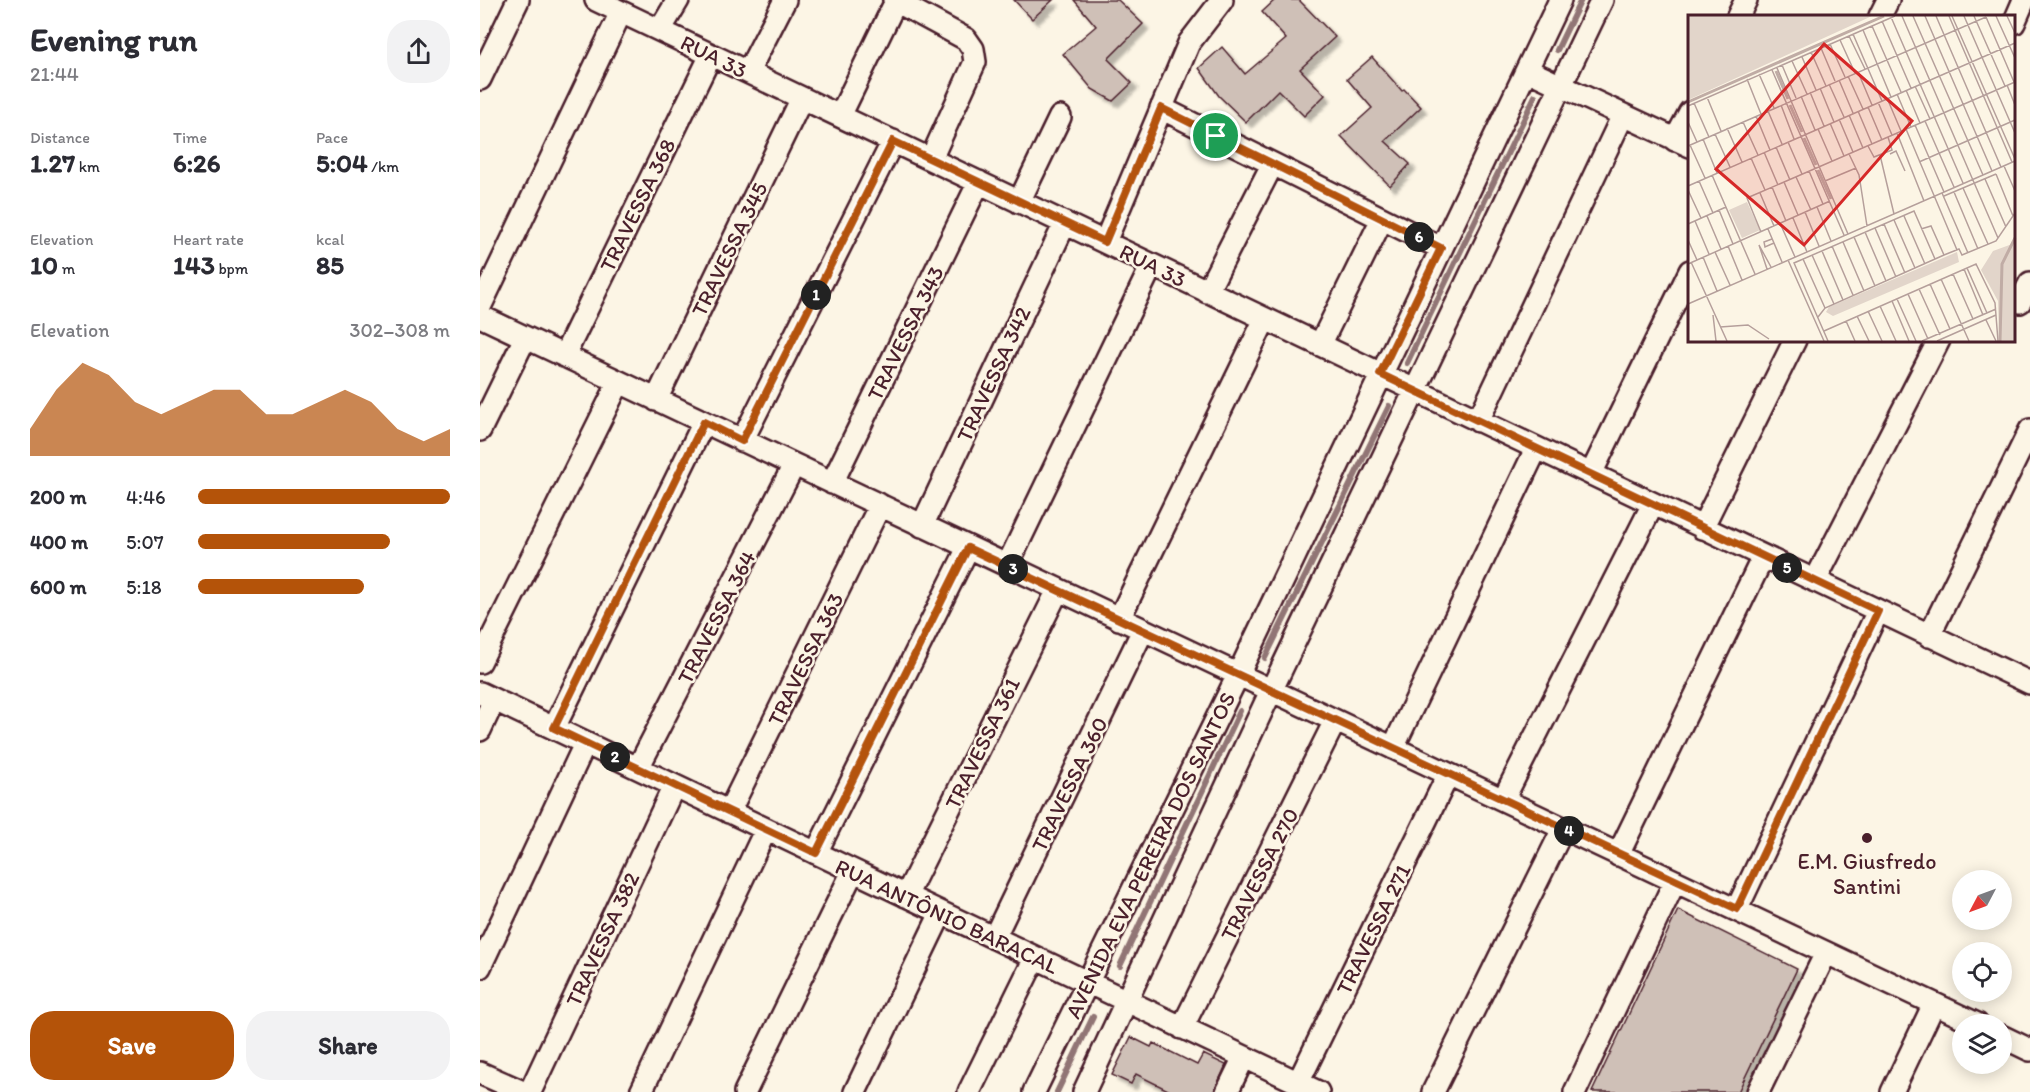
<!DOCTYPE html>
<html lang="en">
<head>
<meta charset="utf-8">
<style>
  :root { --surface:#fff; --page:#f2f2f3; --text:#2b2b33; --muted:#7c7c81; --accent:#b45309 }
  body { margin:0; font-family:Itim,sans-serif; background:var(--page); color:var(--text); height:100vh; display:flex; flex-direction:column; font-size:22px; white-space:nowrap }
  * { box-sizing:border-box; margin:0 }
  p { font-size:20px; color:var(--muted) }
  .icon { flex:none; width:33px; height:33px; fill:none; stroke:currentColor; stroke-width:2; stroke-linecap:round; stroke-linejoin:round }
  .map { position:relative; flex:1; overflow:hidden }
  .panel { display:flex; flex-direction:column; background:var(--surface); width:480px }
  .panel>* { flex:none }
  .needle { width:39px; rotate:229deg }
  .controls { position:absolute; left:1472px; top:870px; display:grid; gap:12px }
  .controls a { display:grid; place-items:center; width:60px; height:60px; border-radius:50%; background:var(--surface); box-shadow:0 3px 15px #0003; font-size:30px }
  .pin { position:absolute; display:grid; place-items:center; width:51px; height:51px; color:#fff; margin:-26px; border:3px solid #fff; border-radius:50%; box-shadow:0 2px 6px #0007 }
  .km { position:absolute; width:30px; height:30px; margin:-15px; border-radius:50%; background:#222; color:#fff; font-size:16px; line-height:30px; text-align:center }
  .round { display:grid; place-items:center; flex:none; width:63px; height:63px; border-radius:24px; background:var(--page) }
  .head { display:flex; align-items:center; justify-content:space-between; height:102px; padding:0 30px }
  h1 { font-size:33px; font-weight:700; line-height:45px }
  .metrics { display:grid; grid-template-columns:repeat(3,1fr); gap:9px; height:102px; padding:6px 30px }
  .metrics div { display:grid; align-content:center }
  .metrics b { font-size:26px; font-weight:700 }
  .metrics small { font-size:16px; font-weight:400 }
  .metrics p { font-size:16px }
  .chart { height:168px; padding:12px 30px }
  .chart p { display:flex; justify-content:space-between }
  .chart svg { width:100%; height:108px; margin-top:6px; fill:var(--accent); opacity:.7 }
  .button { display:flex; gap:12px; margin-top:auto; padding:12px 30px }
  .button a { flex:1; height:69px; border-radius:24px; background:var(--accent); color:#fff; font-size:24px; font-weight:700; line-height:69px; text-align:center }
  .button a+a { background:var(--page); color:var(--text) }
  ul { padding:0 30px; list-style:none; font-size:20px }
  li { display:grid; grid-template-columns:96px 72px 1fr; align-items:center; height:45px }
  li i { height:15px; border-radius:8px; background:var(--accent) }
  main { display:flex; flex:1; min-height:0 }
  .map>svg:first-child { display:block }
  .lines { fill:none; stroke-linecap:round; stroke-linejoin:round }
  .stream { stroke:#917474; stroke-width:6 }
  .building { fill:#cfc0b7; stroke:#4a1f2b; stroke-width:1.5; filter:url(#shadow) }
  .street-casing { stroke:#4a1f2b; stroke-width:26 }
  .street { stroke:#fcf5e5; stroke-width:21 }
  .route-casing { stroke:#fff; stroke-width:12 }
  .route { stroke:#b45309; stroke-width:8 }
  .poi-dot { fill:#4a1f2b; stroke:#fcf5e5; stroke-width:2 }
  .labels { text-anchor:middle; stroke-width:5; stroke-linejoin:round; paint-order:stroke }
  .street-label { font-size:22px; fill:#4a1f2b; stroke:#fcf5e5 }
  .poi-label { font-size:22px; fill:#4a1f2b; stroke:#fcf5e5 }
  .inset-river { fill:none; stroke:#c0aca5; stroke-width:3 }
  .inset-road { fill:none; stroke:#b59f9b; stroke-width:1.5 }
  .view { fill:#d62828; fill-opacity:0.15; stroke:#d62828; stroke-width:3 }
  .inset-edge { fill:none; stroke:#4a1f2b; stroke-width:3 }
</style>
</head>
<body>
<main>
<section class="panel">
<div class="head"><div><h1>Evening run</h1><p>21:44</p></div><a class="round"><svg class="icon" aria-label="share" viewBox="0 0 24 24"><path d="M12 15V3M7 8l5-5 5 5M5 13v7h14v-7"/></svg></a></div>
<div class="metrics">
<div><p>Distance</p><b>1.27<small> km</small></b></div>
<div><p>Time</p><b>6:26</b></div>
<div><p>Pace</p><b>5:04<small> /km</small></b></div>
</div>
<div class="metrics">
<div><p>Elevation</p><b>10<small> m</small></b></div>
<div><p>Heart rate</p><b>143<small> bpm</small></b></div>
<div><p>kcal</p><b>85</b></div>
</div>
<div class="chart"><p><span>Elevation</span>302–308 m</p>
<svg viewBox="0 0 160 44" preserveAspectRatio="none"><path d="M0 44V33L10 17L20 6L30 11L40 22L50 27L60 22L70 17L80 17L90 27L100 27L110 22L120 17L130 22L140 33L150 38L160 33V44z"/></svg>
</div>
<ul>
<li><b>200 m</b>4:46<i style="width:100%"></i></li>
<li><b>400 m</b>5:07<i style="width:76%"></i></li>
<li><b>600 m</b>5:18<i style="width:66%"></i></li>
</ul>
<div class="button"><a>Save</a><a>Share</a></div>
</section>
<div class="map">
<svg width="1550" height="1092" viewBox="0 0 1550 1092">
  <defs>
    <filter id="shadow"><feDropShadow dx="5.5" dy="5.5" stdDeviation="1.5" flood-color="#0004"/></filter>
  </defs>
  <rect width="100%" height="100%" fill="#fcf5e5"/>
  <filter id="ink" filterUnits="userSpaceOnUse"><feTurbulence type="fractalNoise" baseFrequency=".0167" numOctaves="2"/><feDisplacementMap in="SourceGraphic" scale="12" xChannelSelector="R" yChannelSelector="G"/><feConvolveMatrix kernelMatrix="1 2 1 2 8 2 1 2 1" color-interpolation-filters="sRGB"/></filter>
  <g filter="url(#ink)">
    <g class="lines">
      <path class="stream" d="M 1077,50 L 1101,0
        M 927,363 L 1055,96
        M 785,658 L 909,406
        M 640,966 L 760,711
        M 577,1092 L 613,1017"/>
    </g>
    <path class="building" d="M 534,0 L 573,0 L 552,19 Z
      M 594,0 L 638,0 L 663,24 L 628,59 L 652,83 L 633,101 L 612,89 L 583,54 L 616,26 Z
      M 795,0 L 819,0 L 855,37 L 820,69 L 845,95 L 824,116 L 798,90 L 766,122 L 739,96 L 719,68 L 742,47 L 765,74 L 806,39 L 782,12 Z
      M 892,57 L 922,91 L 924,89 L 941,107 L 905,141 L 930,164 L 910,186 L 861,136 L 892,108 L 867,79 Z
      M 1198,910 L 1317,969 L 1258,1092 L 1112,1092 Z
      M 651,1037 L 671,1047 L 673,1043 L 717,1065 L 723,1054 L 746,1065 L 734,1092 L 692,1092 L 656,1074 L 651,1084 L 632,1075 Z"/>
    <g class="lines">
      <g class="street-casing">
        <path id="street" d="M 116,0 L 1550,683
          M 414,0 L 486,39 L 493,49 L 495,62 L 451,159
          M 1258,16 L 1266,0
          M 1400,16 L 1408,0
          M 1534,23 L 1544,0
          M 180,30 L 198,0
          M 1047,70 L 1210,146
          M 268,72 L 305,0
          M 0,79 L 38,0
          M 681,108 L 961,248
          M 360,116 L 416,1
          M 1195,140 L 1210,112
          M 539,202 L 580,117
          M 625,242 L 709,43 L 742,0
          M 727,292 L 792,165
          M 1540,302 L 1550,283
          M 0,307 L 141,12
          M 0,316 L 1497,1024
          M 840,345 L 902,219
          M 84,356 L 231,55
          M 176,400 L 322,98
          M 998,421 L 1143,115
          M 0,430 L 45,338
          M 262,441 L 413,141
          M 1111,474 L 1210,271
          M 352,483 L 499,182
          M 442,526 L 585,223
          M 1222,528 L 1315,340
          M 527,566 L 672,265
          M 1335,581 L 1459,340
          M 639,619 L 785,319
          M 1449,636 L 1550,430
          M 0,662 L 139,382
          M 0,693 L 838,1092
          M 74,728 L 224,422
          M 0,730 L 14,700
          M 913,748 L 1056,449
          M 158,768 L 314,465
          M 1023,800 L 1173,504
          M 249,812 L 400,505
          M 336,853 L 488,548
          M 1138,855 L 1283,557
          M 426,896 L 578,590
          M 1257,909 L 1398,611
          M 514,938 L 663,630
          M 0,967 L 105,744
          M 702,1028 L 855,721
          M 1521,1036 L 1550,1050
          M 0,1073 L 43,1092
          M 818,1083 L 968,775
          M 50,1092 L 194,786
          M 161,1092 L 286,829
          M 265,1092 L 373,871
          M 375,1092 L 461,913
          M 489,1092 L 555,958
          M 554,1092 L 758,675 L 1080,0
          M 604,1092 L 791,691 L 1122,0
          M 747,1092 L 764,1057
          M 953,1092 L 1083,829
          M 1095,1092 L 1195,881
          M 1278,1092 L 1346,953
          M 1412,1092 L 1454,1004"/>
      </g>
      <use href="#street" class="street"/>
    </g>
  </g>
  <g class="lines" filter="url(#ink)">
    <g class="route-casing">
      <path id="route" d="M 681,108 L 961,248 L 900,374 L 1398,611 L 1257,909 L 488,548 L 336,853 L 74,728 L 224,422 L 262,441 L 413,141 L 625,242 Z"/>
    </g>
    <use href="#route" class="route"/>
  </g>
  <circle class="poi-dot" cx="1387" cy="838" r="6"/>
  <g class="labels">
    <g class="street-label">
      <text transform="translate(234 56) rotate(26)" y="8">RUA 33</text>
      <text transform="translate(157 205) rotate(-64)" y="8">TRAVESSA 368</text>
      <text transform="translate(249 249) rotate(-64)" y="8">TRAVESSA 345</text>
      <text transform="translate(673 265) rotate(26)" y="8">RUA 33</text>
      <text transform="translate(425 333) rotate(-64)" y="8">TRAVESSA 343</text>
      <text transform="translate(513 374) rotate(-65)" y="8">TRAVESSA 342</text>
      <text transform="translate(236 617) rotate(-63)" y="8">TRAVESSA 364</text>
      <text transform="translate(325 659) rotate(-64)" y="8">TRAVESSA 363</text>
      <text transform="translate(502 743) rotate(-64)" y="8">TRAVESSA 361</text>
      <text transform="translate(589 784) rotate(-64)" y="8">TRAVESSA 360</text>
      <text transform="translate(670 855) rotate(-64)" y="8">AVENIDA EVA PEREIRA DOS SANTOS</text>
      <text transform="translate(779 874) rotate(-63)" y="8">TRAVESSA 270</text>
      <text transform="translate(467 916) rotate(25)" y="8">RUA ANTÔNIO BARACAL</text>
      <text transform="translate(893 929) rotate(-64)" y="8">TRAVESSA 271</text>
      <text transform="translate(122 939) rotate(-65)" y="8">TRAVESSA 382</text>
    </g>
    <g class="poi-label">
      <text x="1387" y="869">E.M. Giusfredo<tspan x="1387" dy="25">Santini</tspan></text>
    </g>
  </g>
  <g transform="translate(1208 15)">
    <rect width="327" height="327" fill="#fcf5e5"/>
    <path d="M 0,1 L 184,1 L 0,85 ZM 59,187 L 72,215 L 54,223 L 41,195 ZM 327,228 L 327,326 L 311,326 L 310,286 L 293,255 L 305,236 ZM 269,237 L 271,247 L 145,301 L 138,297 L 141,292 Z" fill="#e2d5ca"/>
    <path class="inset-river" d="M 88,56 L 100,84M 0,87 L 196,1M 102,90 L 114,117M 116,123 L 128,150M 130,155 L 143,184M 312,326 L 314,249 L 327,223"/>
    <path class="inset-road" d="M 214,1 L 310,223M 225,1 L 295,160M 237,1 L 304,156M 248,1 L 313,152M 261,1 L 324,147M 264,1 L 327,144M 276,1 L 327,118M 286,1 L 317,71M 308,1 L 327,43M 319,1 L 327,18M 203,2 L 232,69M 298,2 L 326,67M 194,6 L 223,73M 184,11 L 213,77M 175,15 L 203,82M 165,19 L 194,86M 161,21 L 177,54M 152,25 L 167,58M 142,29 L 157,62M 133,33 L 147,66M 123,37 L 138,71M 114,42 L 128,75M 104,46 L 119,79M 94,50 L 108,83M 89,53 L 160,219M 84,55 L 156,220M 170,57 L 184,90M 71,59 L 86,93M 160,61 L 175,94M 59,64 L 73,99M 151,65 L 165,98M 141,69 L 156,102M 232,69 L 275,168M 319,70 L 327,90M 227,71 L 242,104M 132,73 L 146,107M 218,75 L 232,108M 122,77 L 136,111M 209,79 L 223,112M 113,81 L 127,115M 19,82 L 33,116M 199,83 L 213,116M 190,87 L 204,120M 6,88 L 21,122M 93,90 L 106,124M 0,91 L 207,1M 180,92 L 194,125M 80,96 L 94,129M 170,96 L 184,129M 161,100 L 175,133M 68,101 L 82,135M 151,104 L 165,137M 237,106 L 266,172M 0,107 L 9,127M 55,107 L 70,140M 142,108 L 156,141M 227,110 L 256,177M 39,113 L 54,147M 130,114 L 144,146M 218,114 L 269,235M 209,118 L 236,186M 27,119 L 42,152M 15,124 L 29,158M 100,127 L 114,159M 2,130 L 17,163M 0,131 L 298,2M 180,131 L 186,142 L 204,135 L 200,122M 88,132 L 102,165M 76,137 L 90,170M 161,139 L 171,160 L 179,211M 202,139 L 208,136 L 217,156M 192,140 L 206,199M 63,143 L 77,175M 231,147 L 327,105M 316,151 L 327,176M 121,156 L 135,189M 308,159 L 325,201M 24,160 L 67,259M 108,162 L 123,195M 297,164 L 318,212M 11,166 L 25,198M 137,166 L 168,153M 96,167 L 110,200M 0,171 L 327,28M 84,172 L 98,206M 275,173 L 300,229M 0,175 L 13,203M 266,177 L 290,234M 72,178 L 86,211M 254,178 L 280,238M 256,181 L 308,159M 129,192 L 143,226M 31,195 L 45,229M 117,197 L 131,231M 19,201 L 33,234M 216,201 L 237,249M 105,203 L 119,237M 206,205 L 227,253M 7,206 L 21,239M 92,208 L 107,242M 0,209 L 38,192M 196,209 L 217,258M 187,213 L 208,262M 80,214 L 94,247M 233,214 L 243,211 L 256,240M 73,217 L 59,183 L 327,67M 177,217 L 198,266M 166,222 L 187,271M 84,224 L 76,227 L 77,232 L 86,228M 0,225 L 9,245M 155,227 L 176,276M 40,231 L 54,265M 144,231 L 165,280M 134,236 L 155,285M 27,237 L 42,270M 124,240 L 146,289M 15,242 L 29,276M 115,244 L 137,293M 100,245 L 136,326M 3,247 L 39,326M 0,249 L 142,186M 279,253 L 299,298M 79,254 L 71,230 L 83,252M 276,254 L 295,300M 265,259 L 285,304M 253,264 L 281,326M 242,269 L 262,314M 231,274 L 252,320M 220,279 L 240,324M 209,284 L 228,326M 204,286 L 221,326M 0,289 L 327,146M 192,291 L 208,326M 180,296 L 194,326M 25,300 L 28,326M 169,301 L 181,326M 130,302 L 137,293 L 256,240 L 271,234 L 274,240 L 308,226 L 327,198M 298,305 L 308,326M 158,306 L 167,326M 32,312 L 60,310 L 81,324M 136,316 L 288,249 L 307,288 L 310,326M 140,326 L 106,248 L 226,196 L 247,244M 234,326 L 308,294M 249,326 L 308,300"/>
    <path class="view" d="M 136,29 L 224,106 L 116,230 L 28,154 Z"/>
    <rect width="327" height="327" class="inset-edge"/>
  </g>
</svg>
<div class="controls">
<a><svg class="needle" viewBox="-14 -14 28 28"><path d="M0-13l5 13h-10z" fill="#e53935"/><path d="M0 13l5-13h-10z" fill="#7c7c81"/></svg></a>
<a><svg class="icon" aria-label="locate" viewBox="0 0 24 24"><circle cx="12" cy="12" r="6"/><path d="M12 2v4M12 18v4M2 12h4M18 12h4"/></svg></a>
<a><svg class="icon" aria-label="layers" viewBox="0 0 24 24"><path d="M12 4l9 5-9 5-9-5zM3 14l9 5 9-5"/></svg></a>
</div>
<div class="pin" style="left:736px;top:136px;background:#1e9e55"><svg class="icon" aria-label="arrive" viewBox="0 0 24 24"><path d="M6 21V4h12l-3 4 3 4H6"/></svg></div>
<b class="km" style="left:336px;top:295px">1</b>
<b class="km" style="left:135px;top:757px">2</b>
<b class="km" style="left:533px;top:569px">3</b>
<b class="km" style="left:1089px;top:831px">4</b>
<b class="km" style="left:1307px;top:568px">5</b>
<b class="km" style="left:939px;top:237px">6</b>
</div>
</main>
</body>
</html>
